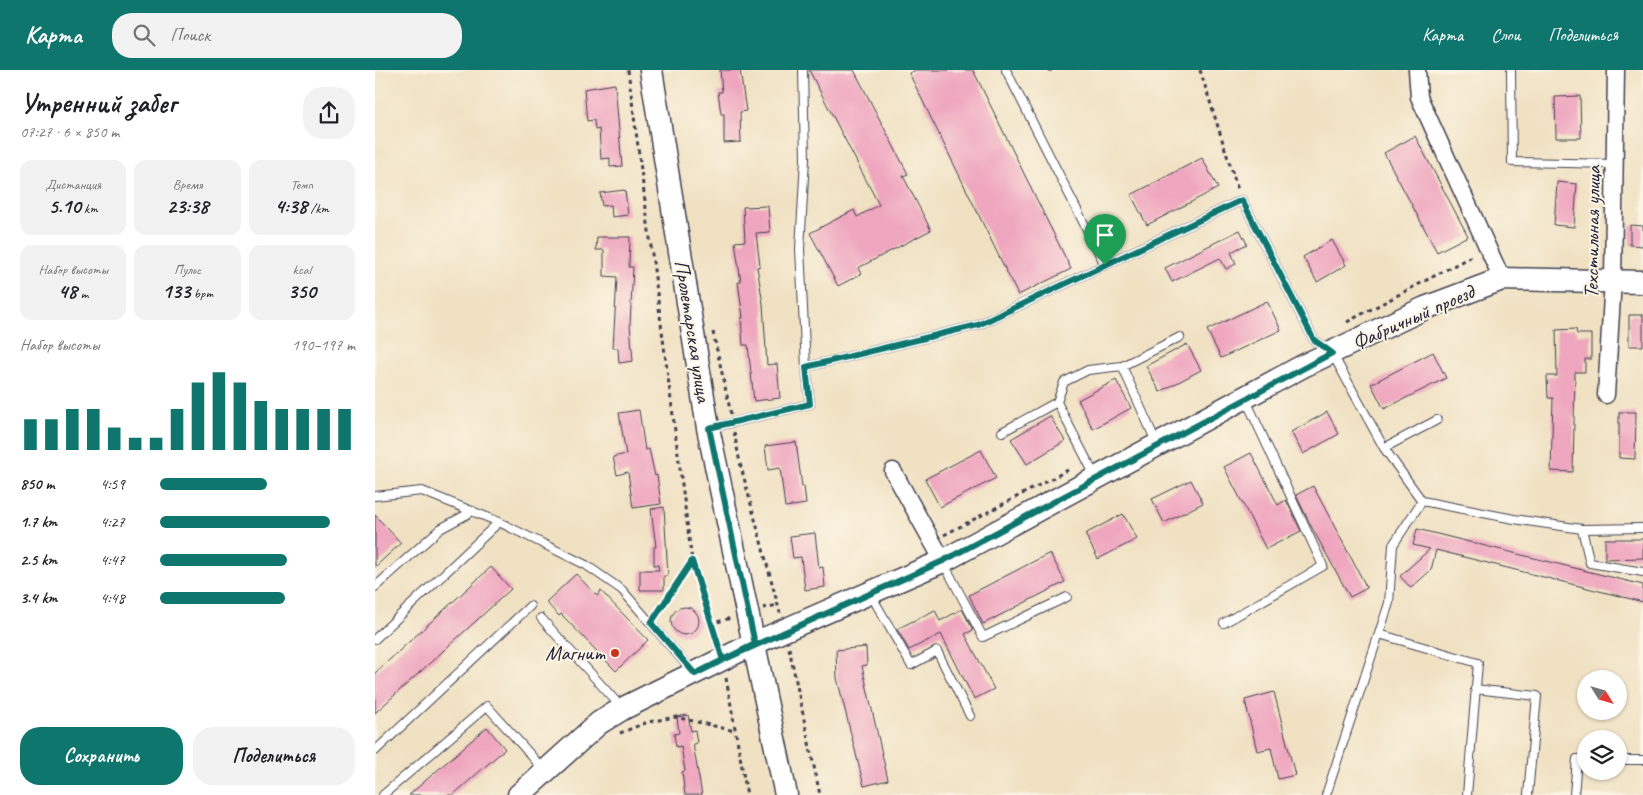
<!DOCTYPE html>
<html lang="ru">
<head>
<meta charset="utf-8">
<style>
  :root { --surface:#fff; --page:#f2f2f2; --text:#202124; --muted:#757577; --accent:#0f766e }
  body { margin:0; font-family:Caveat,sans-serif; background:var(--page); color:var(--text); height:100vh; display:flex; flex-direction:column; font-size:19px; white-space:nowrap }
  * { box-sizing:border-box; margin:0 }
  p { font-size:16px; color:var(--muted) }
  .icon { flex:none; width:28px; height:28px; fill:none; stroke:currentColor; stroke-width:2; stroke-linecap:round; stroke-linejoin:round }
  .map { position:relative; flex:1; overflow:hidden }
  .panel { display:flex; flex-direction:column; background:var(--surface); width:375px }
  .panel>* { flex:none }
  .needle { width:32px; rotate:127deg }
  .fabs { position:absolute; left:1202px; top:600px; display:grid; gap:10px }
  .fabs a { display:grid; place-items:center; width:50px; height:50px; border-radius:50%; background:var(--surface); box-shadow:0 1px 4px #0004; font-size:25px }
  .pin { position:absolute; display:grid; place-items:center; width:42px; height:42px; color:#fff; margin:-51px -21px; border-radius:50% 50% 50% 0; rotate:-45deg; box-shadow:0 0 5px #0007 }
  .pin .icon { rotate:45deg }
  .round { display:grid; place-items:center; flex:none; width:52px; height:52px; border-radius:20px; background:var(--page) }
  .overview { display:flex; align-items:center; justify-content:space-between; height:85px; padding:0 20px }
  h1 { font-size:28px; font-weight:700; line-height:38px }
  .metrics { display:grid; grid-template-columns:repeat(3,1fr); gap:8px; height:85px; padding:5px 20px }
  .metrics div { display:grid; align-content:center; border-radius:12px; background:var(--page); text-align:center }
  .metrics b { font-size:21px; font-weight:700 }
  .metrics small { font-size:14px; font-weight:400 }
  .metrics p { font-size:14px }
  .chart { height:140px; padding:10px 20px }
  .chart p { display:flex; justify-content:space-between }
  .chart svg { width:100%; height:90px; margin-top:5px; stroke:var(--accent); stroke-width:6 }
  .cta { display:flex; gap:10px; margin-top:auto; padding:10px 20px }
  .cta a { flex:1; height:58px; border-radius:20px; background:var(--accent); color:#fff; font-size:20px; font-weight:700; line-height:58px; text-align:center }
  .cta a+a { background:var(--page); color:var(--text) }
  ul { padding:0 20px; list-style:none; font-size:16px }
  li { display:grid; grid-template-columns:80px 60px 1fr; align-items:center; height:38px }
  li i { height:12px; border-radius:6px; background:var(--accent) }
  header { display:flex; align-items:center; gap:30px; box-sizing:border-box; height:70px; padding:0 25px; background:var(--accent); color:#fff }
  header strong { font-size:24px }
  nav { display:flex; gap:28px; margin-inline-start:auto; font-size:18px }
  .search { width:350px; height:45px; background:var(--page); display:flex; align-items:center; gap:12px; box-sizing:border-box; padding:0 18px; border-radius:20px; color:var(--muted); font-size:19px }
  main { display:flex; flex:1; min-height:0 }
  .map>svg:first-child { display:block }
  .building { fill:#efa6bf }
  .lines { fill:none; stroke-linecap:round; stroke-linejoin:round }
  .lane-casing { stroke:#413f4f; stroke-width:10 }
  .street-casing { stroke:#413f4f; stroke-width:19 }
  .secondary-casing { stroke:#413f4f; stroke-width:25 }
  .path { stroke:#413f4f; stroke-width:3; stroke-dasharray:4 4; stroke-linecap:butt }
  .lane { stroke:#fff; stroke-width:8 }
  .street { stroke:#fff; stroke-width:16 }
  .secondary { stroke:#fff; stroke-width:22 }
  .route-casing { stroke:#fff; stroke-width:10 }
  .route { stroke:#0f766e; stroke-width:6 }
  .poi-dot { fill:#c8321e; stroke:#fcf5e5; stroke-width:2 }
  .labels { text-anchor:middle; stroke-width:4; stroke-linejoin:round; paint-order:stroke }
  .street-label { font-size:21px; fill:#22223b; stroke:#fcf5e5 }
  .poi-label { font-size:21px; fill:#22223b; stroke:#fcf5e5; text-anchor:end }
</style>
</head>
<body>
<header>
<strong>Карта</strong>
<div class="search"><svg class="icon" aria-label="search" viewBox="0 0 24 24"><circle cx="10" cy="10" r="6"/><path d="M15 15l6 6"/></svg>Поиск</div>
<nav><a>Карта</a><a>Слои</a><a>Поделиться</a></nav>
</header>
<main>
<section class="panel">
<div class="overview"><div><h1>Утренний забег</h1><p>07:27 · 6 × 850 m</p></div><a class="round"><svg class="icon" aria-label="share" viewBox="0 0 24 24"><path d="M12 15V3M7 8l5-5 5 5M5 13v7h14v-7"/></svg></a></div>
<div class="metrics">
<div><p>Дистанция</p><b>5.10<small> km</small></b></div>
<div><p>Время</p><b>23:38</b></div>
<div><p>Темп</p><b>4:38<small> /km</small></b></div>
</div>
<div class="metrics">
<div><p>Набор высоты</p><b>48<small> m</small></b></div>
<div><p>Пульс</p><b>133<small> bpm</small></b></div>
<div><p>kcal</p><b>350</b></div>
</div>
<div class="chart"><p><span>Набор высоты</span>190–197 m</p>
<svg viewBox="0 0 160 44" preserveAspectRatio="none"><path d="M5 44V29M15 44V29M25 44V24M35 44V24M45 44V33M55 44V38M65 44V38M75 44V24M85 44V11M95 44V6M105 44V11M115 44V20M125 44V24M135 44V24M145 44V24M155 44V24"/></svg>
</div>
<ul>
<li><b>850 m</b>4:59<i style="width:55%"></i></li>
<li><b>1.7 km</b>4:27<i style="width:87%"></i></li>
<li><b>2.5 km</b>4:47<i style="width:65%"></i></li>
<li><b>3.4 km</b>4:48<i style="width:64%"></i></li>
</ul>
<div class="cta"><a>Сохранить</a><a>Поделиться</a></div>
</section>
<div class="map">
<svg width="1268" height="725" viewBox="0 0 1268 725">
  <rect width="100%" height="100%" fill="#fcf5e5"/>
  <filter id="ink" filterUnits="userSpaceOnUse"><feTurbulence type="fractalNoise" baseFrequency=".02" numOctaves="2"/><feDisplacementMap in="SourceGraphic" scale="10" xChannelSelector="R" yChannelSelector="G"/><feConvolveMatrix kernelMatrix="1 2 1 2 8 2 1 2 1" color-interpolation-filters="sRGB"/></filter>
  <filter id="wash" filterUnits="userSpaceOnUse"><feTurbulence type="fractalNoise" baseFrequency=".0096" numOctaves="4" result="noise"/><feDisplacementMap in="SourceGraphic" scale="20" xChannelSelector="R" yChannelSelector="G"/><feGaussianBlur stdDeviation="1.12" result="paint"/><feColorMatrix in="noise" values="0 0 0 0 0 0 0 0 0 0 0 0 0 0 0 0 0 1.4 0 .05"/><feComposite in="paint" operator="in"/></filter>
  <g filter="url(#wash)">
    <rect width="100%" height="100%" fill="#f0e1c3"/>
    <g id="blocks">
      <path class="building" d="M 345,0 L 365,0 L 371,41 L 365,42 L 366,72 L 349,73 L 349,44 L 346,44 L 343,22 L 347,22 Z
        M 434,0 L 479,0 L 533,104 L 528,106 L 556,160 L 483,198 L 486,204 L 463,216 L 435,163 L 479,140 L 482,147 L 504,135 Z
        M 541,0 L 598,0 L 696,199 L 643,225 L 534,3 Z
        M 240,14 L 247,96 L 235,97 L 235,88 L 226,89 L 224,59 L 220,60 L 219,50 L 212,51 L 209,19 Z
        M 1205,26 L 1206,68 L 1181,68 L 1180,27 Z
        M 1040,66 L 1093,166 L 1062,182 L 1009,83 Z
        M 827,88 L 843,118 L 772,155 L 756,125 Z
        M 1182,112 L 1202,114 L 1199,157 L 1179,155 Z
        M 250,120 L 253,145 L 237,147 L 236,135 L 227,136 L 225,123 Z
        M 393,136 L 395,162 L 381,163 L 385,196 L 382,197 L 388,234 L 392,295 L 402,294 L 405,328 L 379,331 L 373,275 L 368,275 L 366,248 L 368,248 L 363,212 L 366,212 L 360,172 L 370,171 L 368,137 Z
        M 1255,155 L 1268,156 L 1268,176 L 1255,175 Z
        M 865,160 L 872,174 L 856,182 L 861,194 L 851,199 L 845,188 L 797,212 L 790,198 Z
        M 222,167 L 255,167 L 254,197 L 258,197 L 255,255 L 258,291 L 244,293 L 243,278 L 238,278 L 242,207 L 229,206 L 229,180 L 221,180 Z
        M 957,170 L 971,195 L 942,212 L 928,187 Z
        M 892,231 L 906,260 L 846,288 L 832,260 Z
        M 1254,245 L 1268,245 L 1268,276 L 1254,276 Z
        M 1201,259 L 1202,264 L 1216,264 L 1216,289 L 1210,289 L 1210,302 L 1200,302 L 1198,402 L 1176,401 L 1178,328 L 1173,328 L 1172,306 L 1182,306 L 1181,260 Z
        M 812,274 L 826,300 L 785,322 L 771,296 Z
        M 1058,282 L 1071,308 L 1009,339 L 996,314 Z
        M 741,310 L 756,338 L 718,359 L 703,330 Z
        M 264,340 L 270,380 L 274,379 L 280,406 L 282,405 L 286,434 L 258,438 L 253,402 L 242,405 L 238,387 L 251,384 L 244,343 Z
        M 952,342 L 964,364 L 928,384 L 916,362 Z
        M 1244,342 L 1261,342 L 1260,389 L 1244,388 Z
        M 675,346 L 690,371 L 652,394 L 636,369 Z
        M 421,372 L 427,417 L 429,416 L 431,434 L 410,437 L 405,398 L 393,400 L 390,376 Z
        M 606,380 L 621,408 L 565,437 L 550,409 Z
        M 876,383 L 903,435 L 911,430 L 926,461 L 891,479 L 849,397 Z
        M 816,410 L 828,433 L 789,453 L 777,429 Z
        M 938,416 L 992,518 L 975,527 L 936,456 L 921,425 Z
        M 289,437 L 293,506 L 289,506 L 289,520 L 265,520 L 265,500 L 284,500 L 283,495 L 279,495 L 279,477 L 281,477 L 276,439 Z
        M 748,444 L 762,469 L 723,489 L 710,464 Z
        M 0,445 L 26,473 L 0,497 Z
        M 1042,459 L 1268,515 L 1268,532 L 1061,480 L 1056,500 L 1036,518 L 1025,506 L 1055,479 L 1038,475 Z
        M 440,463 L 444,498 L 448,497 L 450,517 L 430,520 L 426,487 L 418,488 L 415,466 Z
        M 1230,469 L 1268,469 L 1268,488 L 1230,489 Z
        M 675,483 L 690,512 L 608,554 L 594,525 Z
        M 116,497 L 136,519 L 0,643 L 0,603 Z
        M 201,504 L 222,526 L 226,521 L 273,570 L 241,601 L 186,544 L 184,546 L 171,532 Z
        M296 551a14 14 0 1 1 28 0a14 14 0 1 1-28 0Z
        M 587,539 L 598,560 L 590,564 L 619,619 L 599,629 L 566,564 L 534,580 L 522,559 L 560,540 L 565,551 Z
        M 491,577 L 492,595 L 487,596 L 513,710 L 489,716 L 462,608 L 461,580 Z
        M 899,622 L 920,705 L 903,709 L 896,678 L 882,681 L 870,630 Z
        M 313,645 L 316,661 L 320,660 L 322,673 L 318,674 L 327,725 L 310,725 L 307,702 L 310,701 L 306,676 L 301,677 L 299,664 L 304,663 L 302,647 Z
        M 112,657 L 130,679 L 78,725 L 34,725 Z"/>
    </g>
  </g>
  <g filter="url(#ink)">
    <use href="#blocks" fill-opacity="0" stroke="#413f4f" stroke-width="1"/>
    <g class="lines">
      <g class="lane-casing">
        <path id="lane" d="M 428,0 L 430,89 L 425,179 L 431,297
          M 631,0 L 730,195
          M 1136,0 L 1137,92 L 1240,94
          M 747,296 L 782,374
          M 682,332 L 720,406
          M 335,358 L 435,334 L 431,297 L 603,255 L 867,130 L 939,270 L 957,283 L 1009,378 L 1047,431
          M 627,362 L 682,332 L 689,312 L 713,300 L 747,296 L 805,267
          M 1009,378 L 1062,350
          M 0,426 L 47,421 L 124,452 L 211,495 L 247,520 L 317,601
          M 1207,459 L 1215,493 L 1268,502
          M 568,492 L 608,567 L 692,527
          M 0,517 L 65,459 L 98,441
          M 496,525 L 536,595 L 562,581 L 595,646
          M 166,548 L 246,637
          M 849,553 L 948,496 L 871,330
          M 1004,564 L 1103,593 L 1092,725
          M 0,569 L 124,452
          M 1100,619 L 1162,626 L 1153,725
          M 0,681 L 155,536
          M 1244,690 L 1268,690
          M 8,725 L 112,636 L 169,700
          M 951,725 L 1014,533 L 1018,475 L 1047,431 L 1139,449 L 1207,459 L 1268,458
          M 1199,725 L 1202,689 L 1211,689"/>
      </g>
      <g class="street-casing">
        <path id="street" d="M 1042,0 L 1044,27 L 1127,209
          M 1231,325 L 1238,210 L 1241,0
          M 518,401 L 568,491"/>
      </g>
      <g class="secondary-casing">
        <path id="secondary" d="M 276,0 L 333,358 L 411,725
          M 144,725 L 224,653 L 247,639 L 380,573 L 568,491 L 928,296 L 1050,238 L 1127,209 L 1268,212"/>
      </g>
      <path class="path" d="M 253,0 L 317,491 L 282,544
        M 673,0 L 678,0
        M 825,0 L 863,120
        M 972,252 L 1099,185
        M 338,262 L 356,344
        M 359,362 L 365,393 L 405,543
        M 569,465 L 695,399
        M 317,491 L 341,573
        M 388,538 L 403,535
        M 335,554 L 356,548
        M 414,578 L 445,725
        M 351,608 L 372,725
        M 245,663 L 273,652 L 301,647 L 360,661"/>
      <use href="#lane" class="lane"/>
      <use href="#street" class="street"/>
      <use href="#secondary" class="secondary"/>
    </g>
  </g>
  <g class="lines" filter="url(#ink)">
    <g class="route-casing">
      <path id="route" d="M 730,195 L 603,255 L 431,297 L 435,334 L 334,358 L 380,574 L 320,604 L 276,553 L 317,491 L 348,590 L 568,491 L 957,283 L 939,270 L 867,130 L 730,195"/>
    </g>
    <use href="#route" class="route"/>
  </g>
  <circle class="poi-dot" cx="240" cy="583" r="5"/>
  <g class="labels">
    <g class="street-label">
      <text transform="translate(1217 162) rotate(-89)" y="7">Техстильная улица</text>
      <text transform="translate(1038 247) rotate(-24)" y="7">Фабричный проезд</text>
      <text transform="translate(318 261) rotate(81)" y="7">Пролетарская улица</text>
    </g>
    <g class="poi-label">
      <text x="230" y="590">Магнит</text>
    </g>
  </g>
</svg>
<div class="fabs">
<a><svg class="needle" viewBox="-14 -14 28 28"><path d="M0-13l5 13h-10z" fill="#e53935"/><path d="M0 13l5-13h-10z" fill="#757577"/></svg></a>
<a><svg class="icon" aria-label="layers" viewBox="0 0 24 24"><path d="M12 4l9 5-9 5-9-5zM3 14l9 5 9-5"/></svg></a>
</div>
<div class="pin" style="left:730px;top:195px;background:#1e9e55"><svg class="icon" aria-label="arrive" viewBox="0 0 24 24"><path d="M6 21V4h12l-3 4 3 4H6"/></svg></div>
</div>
</main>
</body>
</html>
